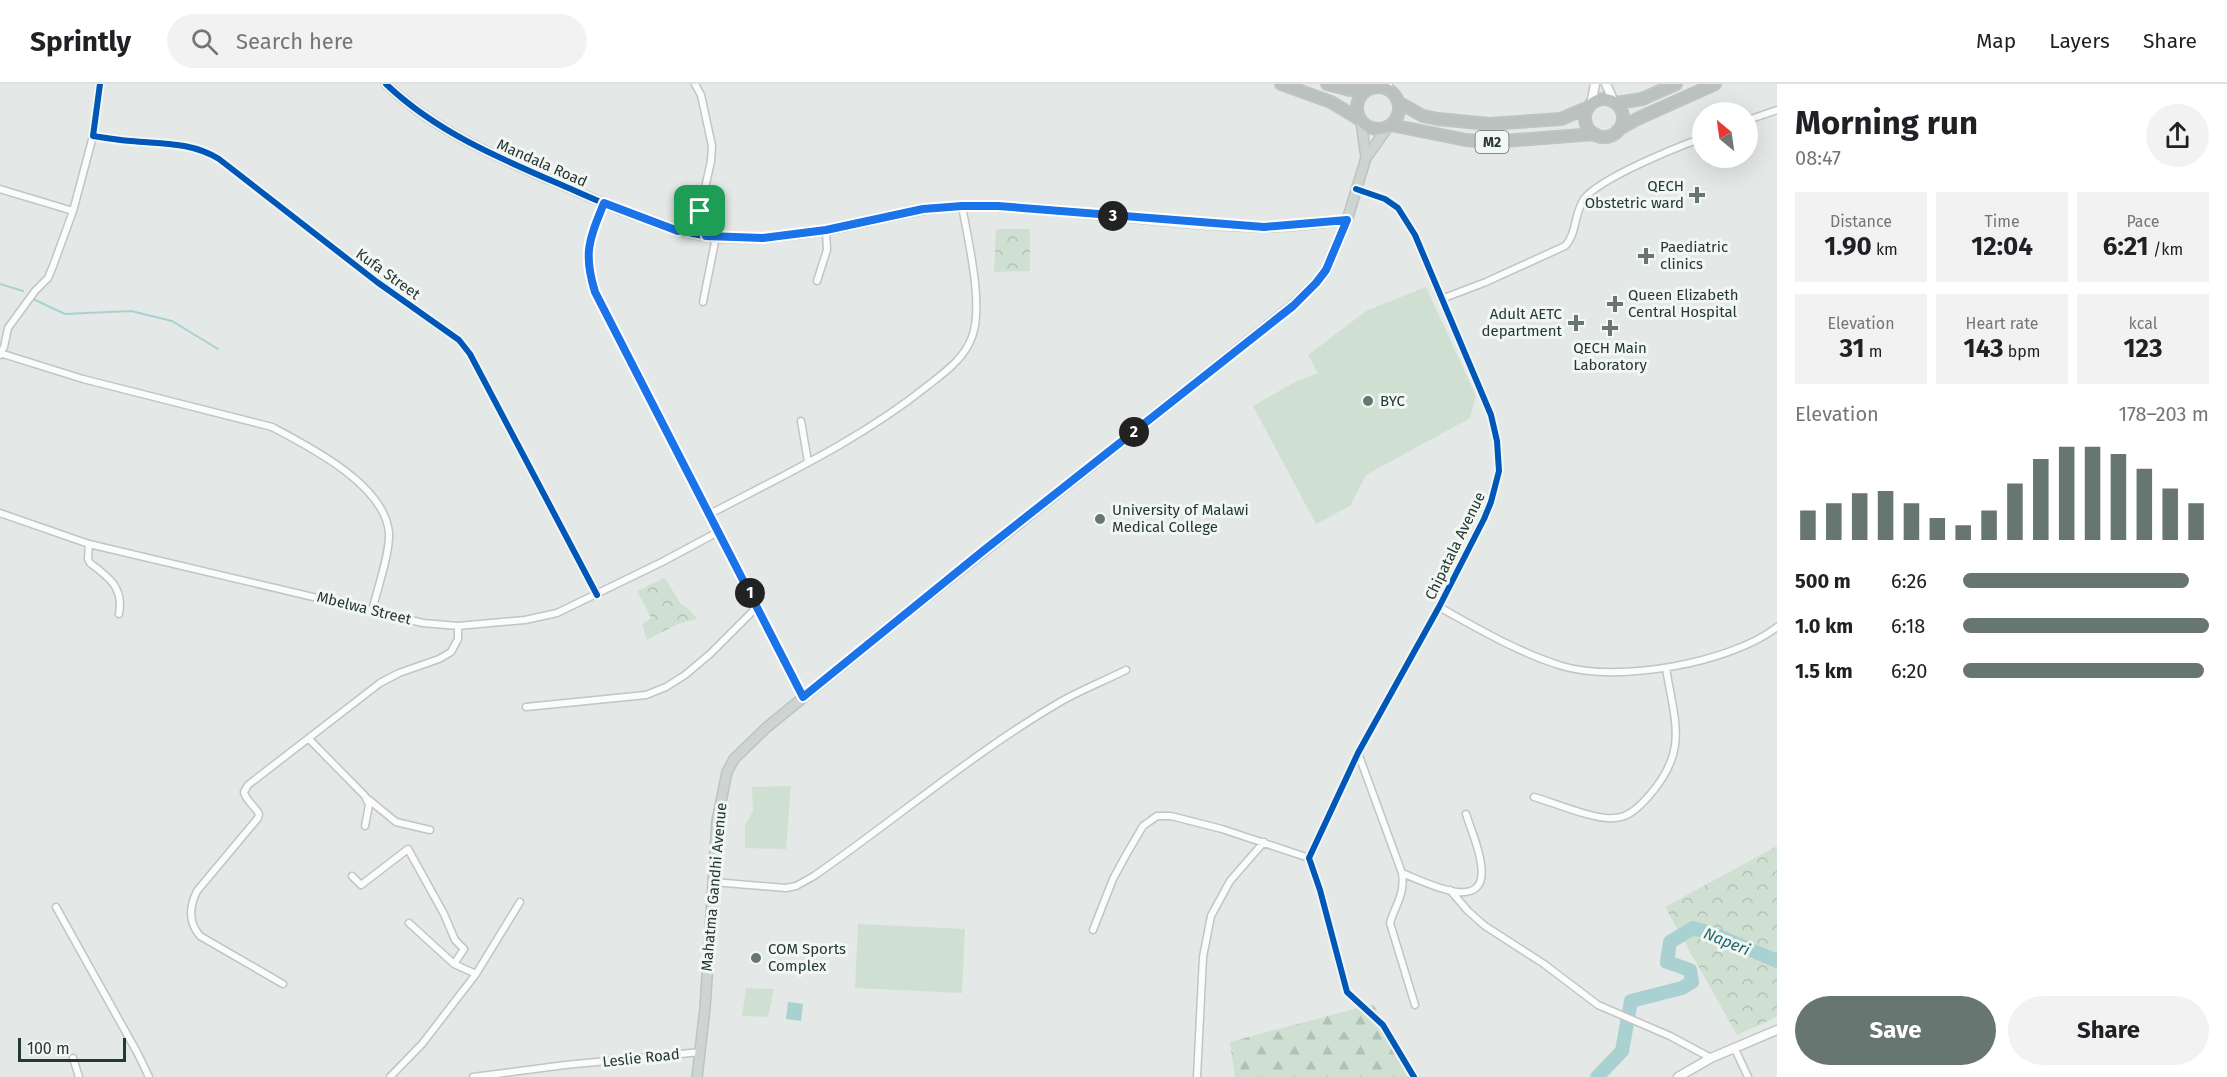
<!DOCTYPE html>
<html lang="en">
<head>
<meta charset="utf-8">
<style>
  :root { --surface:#fff; --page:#f2f2f2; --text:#202124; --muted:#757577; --line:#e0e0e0; --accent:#677670 }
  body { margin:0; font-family:"Fira Sans",sans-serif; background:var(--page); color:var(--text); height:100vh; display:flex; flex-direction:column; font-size:22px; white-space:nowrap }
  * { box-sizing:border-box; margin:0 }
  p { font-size:20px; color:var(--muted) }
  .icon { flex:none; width:33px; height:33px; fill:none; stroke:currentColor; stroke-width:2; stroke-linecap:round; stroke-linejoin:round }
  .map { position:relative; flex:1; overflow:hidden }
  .details { display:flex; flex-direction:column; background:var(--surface); width:450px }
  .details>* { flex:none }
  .needle { width:39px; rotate:331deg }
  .buttons { position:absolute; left:1692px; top:18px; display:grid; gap:12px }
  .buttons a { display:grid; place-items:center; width:66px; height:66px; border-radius:50%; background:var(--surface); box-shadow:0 6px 24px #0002; font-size:30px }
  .scale { position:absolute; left:18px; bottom:15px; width:108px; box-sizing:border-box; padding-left:6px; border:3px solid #243931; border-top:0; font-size:16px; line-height:21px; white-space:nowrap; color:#243931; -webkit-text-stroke:4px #f2f7f4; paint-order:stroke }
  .pin { position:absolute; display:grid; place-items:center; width:51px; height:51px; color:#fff; margin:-26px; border-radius:12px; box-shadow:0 3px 9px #0006 }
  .km { position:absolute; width:30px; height:30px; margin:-15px; border-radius:50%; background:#222; color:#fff; font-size:16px; line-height:30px; text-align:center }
  .round { display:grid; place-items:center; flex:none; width:63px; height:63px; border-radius:32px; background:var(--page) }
  .summary { display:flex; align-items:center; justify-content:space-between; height:102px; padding:0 18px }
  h1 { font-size:33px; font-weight:700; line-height:45px }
  .figures { display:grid; grid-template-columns:repeat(3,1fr); gap:9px; height:102px; padding:6px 18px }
  .figures div { display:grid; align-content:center; border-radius:0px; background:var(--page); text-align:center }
  .figures b { font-size:26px; font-weight:700 }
  .figures small { font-size:16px; font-weight:400 }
  .figures p { font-size:16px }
  .chart { height:168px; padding:12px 18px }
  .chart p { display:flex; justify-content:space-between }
  .chart svg { width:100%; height:108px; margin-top:6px; stroke:var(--accent); stroke-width:6 }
  .button { display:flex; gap:12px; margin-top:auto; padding:12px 18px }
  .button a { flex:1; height:69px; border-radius:36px; background:var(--accent); color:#fff; font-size:24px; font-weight:700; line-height:69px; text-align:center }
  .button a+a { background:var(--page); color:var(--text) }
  ul { padding:0 18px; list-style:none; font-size:20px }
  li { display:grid; grid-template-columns:96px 72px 1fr; align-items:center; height:45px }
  li i { height:15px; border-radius:8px; background:var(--accent) }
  header { display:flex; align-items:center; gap:36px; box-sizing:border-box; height:84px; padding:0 30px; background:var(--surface); border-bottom:2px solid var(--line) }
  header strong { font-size:28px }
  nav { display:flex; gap:33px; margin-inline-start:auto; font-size:21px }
  .search { width:420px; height:54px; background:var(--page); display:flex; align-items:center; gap:15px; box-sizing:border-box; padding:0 21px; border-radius:33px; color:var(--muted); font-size:22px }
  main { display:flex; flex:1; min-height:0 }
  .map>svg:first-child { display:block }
  .grass { fill:#cfe0d2 }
  .forest { fill:url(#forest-firs) }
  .park { fill:url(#park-crowns) }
  .water { fill:#a9d1d2 }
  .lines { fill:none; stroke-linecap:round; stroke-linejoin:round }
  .stream { stroke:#a9d1d2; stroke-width:2 }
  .river { stroke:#a9d1d2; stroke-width:14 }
  .street-casing { stroke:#c1c5c3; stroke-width:9 }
  .secondary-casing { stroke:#c0c6c3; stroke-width:11 }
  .primary-casing { stroke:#bdc4c1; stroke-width:12 }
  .highway-casing { stroke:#bdc4c1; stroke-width:14 }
  .street { stroke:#fbfcfb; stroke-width:6 }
  .secondary { stroke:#fbfcfb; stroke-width:8 }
  .primary { stroke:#ced4d2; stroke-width:9 }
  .highway { stroke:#bac1bf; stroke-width:10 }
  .cycleway-casing { stroke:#f2f7f4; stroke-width:10 }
  .cycleway { stroke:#0057b8; stroke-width:6 }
  .route-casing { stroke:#fff; stroke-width:12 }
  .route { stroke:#1a73e8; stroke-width:8 }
  .poi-dot { fill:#677670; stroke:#f2f7f4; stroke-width:2 }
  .labels { text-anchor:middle; stroke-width:6; stroke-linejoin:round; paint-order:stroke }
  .shield { fill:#f2f7f4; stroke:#62726c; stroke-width:1.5 }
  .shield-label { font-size:14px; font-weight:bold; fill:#243931 }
  .street-label { font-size:15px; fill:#243931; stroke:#f2f7f4 }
  .poi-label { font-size:15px; fill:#243931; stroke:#f2f7f4; text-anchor:start }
  .water-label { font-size:16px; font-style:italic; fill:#256a6e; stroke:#f2f7f4 }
</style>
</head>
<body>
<header>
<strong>Sprintly</strong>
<div class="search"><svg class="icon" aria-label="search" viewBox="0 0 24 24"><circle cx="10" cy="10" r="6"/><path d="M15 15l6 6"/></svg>Search here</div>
<nav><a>Map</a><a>Layers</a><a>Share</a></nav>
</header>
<main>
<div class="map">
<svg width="1777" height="993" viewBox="0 0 1777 993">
  <defs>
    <pattern id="forest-firs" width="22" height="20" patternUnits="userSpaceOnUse" patternTransform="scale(1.5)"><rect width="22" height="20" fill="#cfe0d2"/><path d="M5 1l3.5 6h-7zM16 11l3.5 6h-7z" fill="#b2c1b5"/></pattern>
    <pattern id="park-crowns" width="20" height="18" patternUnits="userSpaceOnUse" patternTransform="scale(1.5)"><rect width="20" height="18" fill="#cfe0d2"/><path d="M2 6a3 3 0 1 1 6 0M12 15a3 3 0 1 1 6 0" fill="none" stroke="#b2c1b5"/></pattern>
  </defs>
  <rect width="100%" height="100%" fill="#e4e8e6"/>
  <path class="grass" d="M 1426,203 L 1476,312 L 1470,334 L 1366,391 L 1350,422 L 1316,440 L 1253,322 L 1297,297 L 1318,289 L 1308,271 L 1366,227 Z
    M 791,702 L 786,765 L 745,764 L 745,740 L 753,728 L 752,703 Z
    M 858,840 L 965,845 L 962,909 L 855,904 Z
    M 746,904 L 774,905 L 768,933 L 742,932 Z"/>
  <path class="forest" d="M 1373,920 L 1415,993 L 1235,993 L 1230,958 Z"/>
  <path class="park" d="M 996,145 L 1030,145 L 1030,187 L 994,188 Z
    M 665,494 L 680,519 L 690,526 L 697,535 L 678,540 L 647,556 L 642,540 L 651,534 L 637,507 Z
    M 1777,762 L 1777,933 L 1737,951 L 1665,823 Z"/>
  <path class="water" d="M 788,918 L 803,920 L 801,937 L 786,935 Z"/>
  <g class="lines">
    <path class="stream" d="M 0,200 L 23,207
      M 33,215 L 65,230 L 131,227 L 172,237 L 218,265"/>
    <path class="river" d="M 1597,993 L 1622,967 L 1631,917 L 1682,904 L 1692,898 L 1690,886 L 1667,878 L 1670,858 L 1693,844 L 1714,850 L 1777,877"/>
    <g class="street-casing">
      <path id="street" d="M 100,0 L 93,52 C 106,54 118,56 131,57 C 162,60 192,58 219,75 L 377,198 L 459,256 L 470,270 L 597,511
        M 695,0 L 701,11 L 712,62 L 711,77 L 700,127 L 706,151
        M 1388,0 L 1392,8
        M 1748,36 L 1777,26
        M 0,105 L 73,127
        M 1356,105 L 1385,115 L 1398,124 L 1415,151 L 1491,331 L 1497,357 L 1499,387 L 1491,418 L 1484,435 L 1439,523 L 1358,669 L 1309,774 L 1320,806 L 1347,908 L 1383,941 L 1414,993
        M 604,119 C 589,156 583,169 595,208 L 803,613
        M 678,147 L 700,127
        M 817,197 L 827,166 L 826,146
        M 1444,214 L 1486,198 L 1565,162 C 1577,150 1574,129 1584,115 C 1600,94 1675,64 1702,54
        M 703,218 L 716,153
        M 0,269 L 83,295 L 272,343 C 310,363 385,401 389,449 C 390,469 377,506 372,527
        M 0,271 L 4,263 L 8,244 L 35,207 L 48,194 L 53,182 L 73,127 L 93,52
        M 801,337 L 808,378
        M 0,429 L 89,460 L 423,539 L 458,542 L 525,536 L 557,529 L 662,478 L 718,448
        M 710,430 C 784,391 861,355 926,303 C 944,289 964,275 972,253 C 984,221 968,156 962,122
        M 89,460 L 88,475 L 90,479 C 109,493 124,504 119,530
        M 1439,523 C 1479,545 1519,569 1562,582 C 1618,599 1731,579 1777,543
        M 526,623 L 646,611 L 666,603 L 685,591 L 710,570 L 757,523
        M 309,655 L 365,712 L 369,721 L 365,742
        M 1358,669 L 1402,789 C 1405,811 1396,819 1390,839 L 1415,921
        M 1534,713 C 1555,719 1594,736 1614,734 C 1628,734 1639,723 1648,713 C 1689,667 1675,640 1666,584
        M 368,715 L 396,738 L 430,746
        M 1402,789 C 1425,798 1489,832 1481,780 C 1479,763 1471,746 1466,730
        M 352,792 L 361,801 L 408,765 L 444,830 L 455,856 L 464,865 L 454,880
        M 713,798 L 786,804 L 796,802 L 814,792 C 896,735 973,669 1060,618 C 1081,606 1104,597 1126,586
        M 1450,806 L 1468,827 L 1485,842 L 1544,880 L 1598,921 L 1670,952 L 1711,974
        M 56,823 L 138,970 L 149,993
        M 409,839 L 454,880 L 476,890
        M 1093,846 L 1113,795 L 1126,771 L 1143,742 L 1157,732 L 1171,732 L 1222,745 L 1309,774
        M 283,900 L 200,852 C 188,838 189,823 197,807 L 258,734 L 259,730 C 255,722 246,717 244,708 L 248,701 L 380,599 L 399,589 L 439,575 L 451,568 L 458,555 L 458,542
        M 1734,963 L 1748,993
        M 73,974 L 79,993
        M 390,993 L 422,960 L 476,890 L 520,818
        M 473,993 L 565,981 L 701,968
        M 1197,993 L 1203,873 L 1211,832 L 1230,797 L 1264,758"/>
    </g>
    <g class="secondary-casing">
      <path id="secondary" d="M 386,0 C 436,48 501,75 564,102 C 601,118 638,135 677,146 C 703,154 735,156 762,154 C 783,152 806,150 827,146 C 878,137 927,120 980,122 C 1074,124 1168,142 1262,143 C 1290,144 1319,139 1347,136
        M 1606,0 L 1614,18
        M 1591,21 L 1595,0
        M 1678,993 L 1711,974 L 1777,946"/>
    </g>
    <g class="primary-casing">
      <path id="primary" d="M 1361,37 L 1366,74
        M 697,993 L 705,924 L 717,737 L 727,688 L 734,675 L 766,644 L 893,540 L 1292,222 L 1316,199 L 1326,186 L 1347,136 L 1366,74 L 1388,43"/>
    </g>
    <g class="highway-casing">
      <path id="highway" d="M 1281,0 L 1331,18 L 1359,35
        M 1327,0 L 1350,6 L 1367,6
        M1357 24a21 21 0 1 1 42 0a21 21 0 1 1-42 0Z
        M1585 34a19 19 0 1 1 38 0a19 19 0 1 1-38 0Z
        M 1398,18 L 1423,32 L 1438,35 L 1489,40 L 1561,35 L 1589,23
        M 1617,19 L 1642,15 L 1676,0
        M 1391,41 L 1466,56 L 1490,58 L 1595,50
        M 1618,46 L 1637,35 L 1715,0"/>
    </g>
    <use href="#street" class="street"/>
    <use href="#secondary" class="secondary"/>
    <use href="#primary" class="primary"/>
    <use href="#highway" class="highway"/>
    <g class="cycleway-casing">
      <path id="cycleway" d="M 100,0 L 93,52 C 106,54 118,56 131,57 C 162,60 192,58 219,75 L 377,198 L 459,256 L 470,270 L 597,511
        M 386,0 C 436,48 501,75 564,102 C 601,118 638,135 677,146 C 703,154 735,156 762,154 C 783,152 806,150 827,146 C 878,137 927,120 980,122 C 1074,124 1168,142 1262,143 C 1290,144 1319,139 1347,136
        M 1356,105 L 1385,115 L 1398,124 L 1415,151 L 1491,331 L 1497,357 L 1499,387 L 1491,418 L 1484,435 L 1439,523 L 1358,669 L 1309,774 L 1320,806 L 1347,908 L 1383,941 L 1414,993"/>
    </g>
    <use href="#cycleway" class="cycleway"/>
  </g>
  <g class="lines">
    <g class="route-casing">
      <path id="route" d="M 604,119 L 678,147 L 700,127 L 706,152 L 763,154 L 826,146 L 923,125 L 962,122 L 998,122 L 1264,143 L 1347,136 L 1326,186 L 1316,199 L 1293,222 L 983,467 L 803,613 L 595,208 C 583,169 589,156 604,119 Z"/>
    </g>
    <use href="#route" class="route"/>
  </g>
  <g class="poi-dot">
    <path d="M1694 102h6v6h6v6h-6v6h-6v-6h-6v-6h6z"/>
    <path d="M1643 163h6v6h6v6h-6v6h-6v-6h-6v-6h6z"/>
    <path d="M1612 211h6v6h6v6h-6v6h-6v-6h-6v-6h6z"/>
    <path d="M1573 230h6v6h6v6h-6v6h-6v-6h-6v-6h6z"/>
    <path d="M1607 235h6v6h6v6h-6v6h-6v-6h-6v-6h6z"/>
    <circle cx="1368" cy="317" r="6"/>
    <circle cx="1100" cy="435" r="6"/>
    <circle cx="756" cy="874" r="6"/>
  </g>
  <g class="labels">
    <rect class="shield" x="1475.5" y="47" width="33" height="22" rx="4.5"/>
    <g class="shield-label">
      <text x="1492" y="63">M2</text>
    </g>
    <g class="street-label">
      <text transform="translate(542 79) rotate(24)" y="5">Mandala Road</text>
      <text transform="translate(388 190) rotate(36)" y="5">Kufa Street</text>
      <text transform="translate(1455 462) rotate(-64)" y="5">Chipatala Avenue</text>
      <text transform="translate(364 524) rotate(14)" y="5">Mbelwa Street</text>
      <text transform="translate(714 803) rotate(-85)" y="5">Mahatma Gandhi Avenue</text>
      <text transform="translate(641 974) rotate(-6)" y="5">Leslie Road</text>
    </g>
    <g class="poi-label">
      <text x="1684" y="107" text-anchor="end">QECH<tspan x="1684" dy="17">Obstetric ward</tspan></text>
      <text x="1660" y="168">Paediatric<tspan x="1660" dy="17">clinics</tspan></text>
      <text x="1628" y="216">Queen Elizabeth<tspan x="1628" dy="17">Central Hospital</tspan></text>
      <text x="1562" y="235" text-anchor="end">Adult AETC<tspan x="1562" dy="17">department</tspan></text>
      <text x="1610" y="269" text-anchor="middle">QECH Main<tspan x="1610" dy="17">Laboratory</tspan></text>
      <text x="1380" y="322">BYC</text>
      <text x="1112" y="431">University of Malawi<tspan x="1112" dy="17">Medical College</tspan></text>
      <text x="768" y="870">COM Sports<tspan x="768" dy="17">Complex</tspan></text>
    </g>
    <g class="water-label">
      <text transform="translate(1727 857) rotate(22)" y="6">Naperi</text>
    </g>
  </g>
</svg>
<div class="buttons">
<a><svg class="needle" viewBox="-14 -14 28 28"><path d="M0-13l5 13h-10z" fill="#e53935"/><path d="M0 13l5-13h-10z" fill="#757577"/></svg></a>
</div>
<div class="scale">100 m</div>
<div class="pin" style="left:700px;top:127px;background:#1e9e55"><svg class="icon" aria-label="arrive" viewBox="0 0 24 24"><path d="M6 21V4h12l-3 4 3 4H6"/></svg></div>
<b class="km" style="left:750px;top:509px">1</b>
<b class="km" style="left:1134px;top:348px">2</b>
<b class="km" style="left:1113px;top:132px">3</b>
</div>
<section class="details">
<div class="summary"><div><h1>Morning run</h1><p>08:47</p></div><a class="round"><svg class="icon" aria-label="share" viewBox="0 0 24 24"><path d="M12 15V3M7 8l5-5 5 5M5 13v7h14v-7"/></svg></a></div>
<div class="figures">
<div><p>Distance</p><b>1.90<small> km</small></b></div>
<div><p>Time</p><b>12:04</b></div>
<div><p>Pace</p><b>6:21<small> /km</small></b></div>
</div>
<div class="figures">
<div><p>Elevation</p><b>31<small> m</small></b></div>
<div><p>Heart rate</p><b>143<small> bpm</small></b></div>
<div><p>kcal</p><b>123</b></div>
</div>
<div class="chart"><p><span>Elevation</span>178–203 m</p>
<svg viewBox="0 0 160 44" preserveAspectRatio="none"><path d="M5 44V32M15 44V29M25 44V25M35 44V24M45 44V29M55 44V35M65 44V38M75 44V32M85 44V21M95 44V11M105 44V6M115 44V6M125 44V9M135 44V15M145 44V23M155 44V29"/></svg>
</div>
<ul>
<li><b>500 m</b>6:26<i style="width:92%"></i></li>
<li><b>1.0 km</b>6:18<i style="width:100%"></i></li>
<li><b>1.5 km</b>6:20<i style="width:98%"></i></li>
</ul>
<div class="button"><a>Save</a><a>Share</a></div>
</section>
</main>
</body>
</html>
